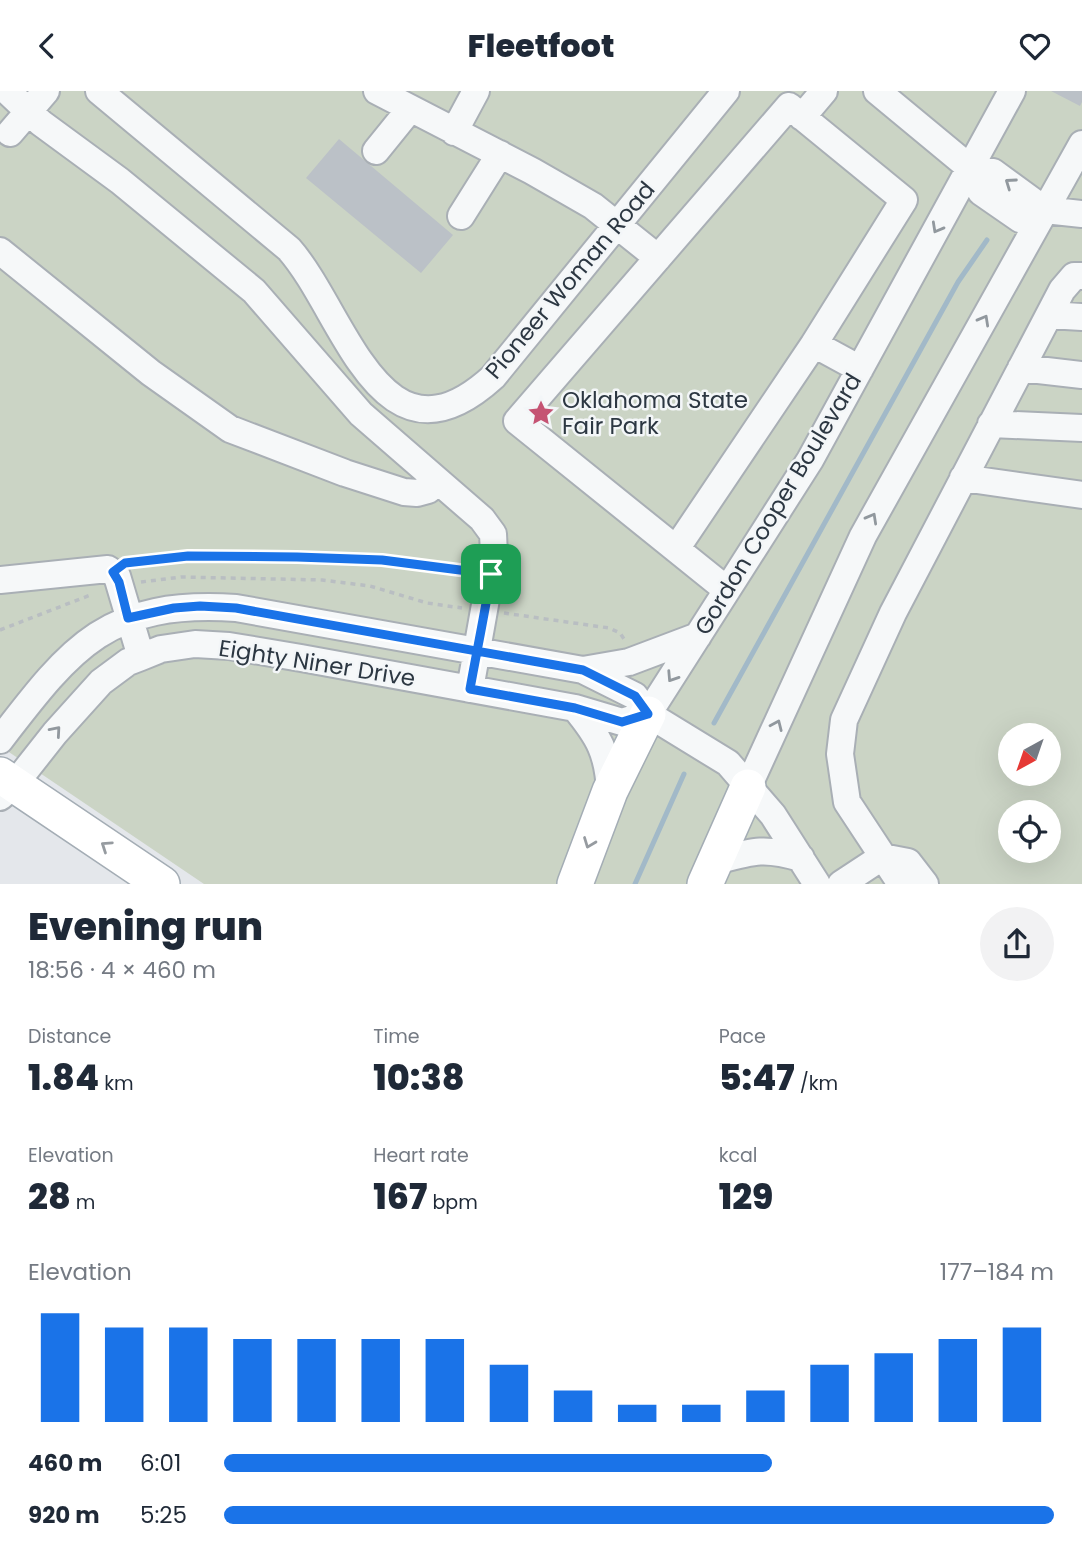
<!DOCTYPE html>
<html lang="en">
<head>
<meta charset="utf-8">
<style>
  :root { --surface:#fff; --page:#f2f2f3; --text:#1f2937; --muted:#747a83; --accent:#1a73e8 }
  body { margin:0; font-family:Poppins,sans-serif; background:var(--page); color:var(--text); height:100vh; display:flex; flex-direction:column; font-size:26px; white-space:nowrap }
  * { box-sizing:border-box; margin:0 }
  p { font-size:23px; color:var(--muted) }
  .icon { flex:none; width:38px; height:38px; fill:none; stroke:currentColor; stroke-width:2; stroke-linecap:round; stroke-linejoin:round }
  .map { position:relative; height:793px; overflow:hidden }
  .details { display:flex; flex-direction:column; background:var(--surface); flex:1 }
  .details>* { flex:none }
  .needle { width:46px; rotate:220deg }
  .fabs { position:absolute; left:998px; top:632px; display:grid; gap:14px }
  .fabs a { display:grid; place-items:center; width:63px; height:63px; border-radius:50%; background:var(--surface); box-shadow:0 7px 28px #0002; font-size:35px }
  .pin { position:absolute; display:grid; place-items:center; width:60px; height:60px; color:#fff; margin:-30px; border-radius:14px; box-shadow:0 4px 10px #0006 }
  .round { display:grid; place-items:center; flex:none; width:74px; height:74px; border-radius:37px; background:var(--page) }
  .overview { display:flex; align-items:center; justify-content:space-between; height:119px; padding:0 28px }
  h1 { font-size:38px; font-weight:800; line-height:52px }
  .metrics { display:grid; grid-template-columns:repeat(3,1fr); gap:10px; height:119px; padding:7px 28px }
  .metrics div { display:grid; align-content:center }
  .metrics b { font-size:35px; font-weight:800 }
  .metrics small { font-size:19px; font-weight:400 }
  .metrics p { font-size:19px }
  .chart { height:196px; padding:14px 28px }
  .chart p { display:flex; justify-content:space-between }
  .chart svg { width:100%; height:126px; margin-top:7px; stroke:var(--accent); stroke-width:6 }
  ul { padding:0 28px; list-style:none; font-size:23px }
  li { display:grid; grid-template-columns:112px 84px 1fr; align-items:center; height:52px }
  li i { height:18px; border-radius:9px; background:var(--accent) }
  header { display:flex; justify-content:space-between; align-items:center; height:91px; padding:0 28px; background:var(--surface); font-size:32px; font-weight:800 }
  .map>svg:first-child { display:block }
  .green { fill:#cbd4c5; fill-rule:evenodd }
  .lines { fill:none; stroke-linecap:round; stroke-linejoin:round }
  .stream { stroke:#a2b9c8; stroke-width:5 }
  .building { fill:#bbc1c7 }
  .minor-casing { stroke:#a9afb5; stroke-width:30 }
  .major-casing { stroke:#a4adb5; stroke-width:38 }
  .path { stroke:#b9bec2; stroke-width:3.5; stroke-dasharray:5 5; stroke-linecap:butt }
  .minor { stroke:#f6f8f9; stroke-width:26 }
  .major { stroke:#fff; stroke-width:35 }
  .oneway { stroke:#91989e }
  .oneway2 { stroke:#969ba0 }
  .route-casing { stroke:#fff; stroke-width:14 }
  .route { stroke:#1a73e8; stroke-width:9 }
  .labels { text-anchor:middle; stroke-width:5; stroke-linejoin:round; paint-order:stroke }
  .street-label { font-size:23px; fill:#2c3742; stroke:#f3f6f8 }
  .poi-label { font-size:23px; fill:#2c3742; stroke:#f3f6f8; text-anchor:start }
</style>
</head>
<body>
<header><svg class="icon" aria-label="back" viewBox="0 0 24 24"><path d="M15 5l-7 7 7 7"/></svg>Fleetfoot<svg class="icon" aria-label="heart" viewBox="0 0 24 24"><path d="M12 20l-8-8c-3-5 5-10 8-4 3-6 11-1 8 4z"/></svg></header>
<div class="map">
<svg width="1082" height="793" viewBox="0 0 1082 793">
  <rect width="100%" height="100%" fill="#e4e7eb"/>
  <path class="green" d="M 0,0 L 1082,0 L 1082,793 L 204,793 L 0,655 ZM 1010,644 L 1048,644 L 1048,682 L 1010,682 ZM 1010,721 L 1048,721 L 1048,760 L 1010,760 Z"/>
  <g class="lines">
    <path class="stream" d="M 714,632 L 958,191 L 987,149
      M 635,793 L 684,683"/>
  </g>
  <path class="building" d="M 1051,0 L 1082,0 L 1082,11 L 1080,15 Z
    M 339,48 L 453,144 L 421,182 L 306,87 Z"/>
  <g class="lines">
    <g class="minor-casing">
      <path id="minor" d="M 7,0 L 41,32 L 120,90 L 254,200 L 361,323 L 482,428 L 493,443 L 494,463 L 470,598
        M 99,0 L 289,158 C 345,221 381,388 493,286 L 726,0
        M 377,0 L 532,80 L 593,115 L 658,167
        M 877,0 L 970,77 L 981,101 L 1020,128 L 1045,119 L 1082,123
        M 802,26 L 824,0
        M 454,41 L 476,0
        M 10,42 L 46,0
        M 376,60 L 410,18
        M 970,77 L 993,81 L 1045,119
        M 461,125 L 500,63
        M 0,160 L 151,282 L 230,338 L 345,382 L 404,401 L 417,402 L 428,399 L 438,390
        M 1049,224 L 1082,226
        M 1021,277 L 1082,284
        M 991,333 L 1082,337
        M 963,387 L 1082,404
        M 676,458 L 814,253
        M 0,489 L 108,478 L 117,485 L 141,566
        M 727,499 L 517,330 L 789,15 L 904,109 L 814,253 L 860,278
        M 583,579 L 629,571 L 698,545
        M 575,617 C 599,646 608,662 610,700
        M 648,623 L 810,369 L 1012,0
        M 0,649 C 73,554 108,509 236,517 L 583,579 L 635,605 L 648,623 L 728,672 L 773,724 L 817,793
        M 748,696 L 863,445 L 1082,53
        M 0,706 L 14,694 L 55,642 L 101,591 L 128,571 L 141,566 L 161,558 L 195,553 L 229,555 L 301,567 L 575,617 L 622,631 L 648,623
        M 716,770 C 753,760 764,756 801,767
        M 841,793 L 882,766 L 908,771 L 925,793
        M 901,793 L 847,711 L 840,663 L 844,629 L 893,522 L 1062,199 L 1074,185 L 1082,185"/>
    </g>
    <g class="major-casing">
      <path id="major" d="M 0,684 L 162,793
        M 575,793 L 610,700 L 648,623
        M 705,793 L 748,696"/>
    </g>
    <path class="path" d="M 134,471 C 241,460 362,461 468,479
      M 141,491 L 181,486 L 322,489 L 370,495 L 427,512 L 462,517
      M 504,522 L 609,537 L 620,542 L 626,551
      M 0,539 L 93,503"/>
    <use href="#minor" class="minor"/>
    <use href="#major" class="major"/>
  </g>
  <defs><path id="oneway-chevron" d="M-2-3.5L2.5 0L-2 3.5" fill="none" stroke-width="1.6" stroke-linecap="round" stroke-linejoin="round" transform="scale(1.75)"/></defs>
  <g class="oneway">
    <use href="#oneway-chevron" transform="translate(1010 92) rotate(-145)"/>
    <use href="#oneway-chevron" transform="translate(937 137) rotate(119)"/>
    <use href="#oneway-chevron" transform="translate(984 229) rotate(-61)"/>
    <use href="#oneway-chevron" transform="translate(872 427) rotate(-61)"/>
    <use href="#oneway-chevron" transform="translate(672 586) rotate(123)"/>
    <use href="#oneway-chevron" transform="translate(777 634) rotate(-66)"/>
    <use href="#oneway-chevron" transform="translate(56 640) rotate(-49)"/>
  </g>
  <g class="oneway2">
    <use href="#oneway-chevron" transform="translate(589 752) rotate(111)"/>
    <use href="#oneway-chevron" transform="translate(106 755) rotate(-146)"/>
  </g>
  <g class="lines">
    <g class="route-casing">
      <path id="route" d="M 491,483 L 382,469 L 297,466 L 188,465 L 125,472 L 113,481 L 119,491 L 128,527 L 174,517 L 200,515 L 236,517 L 583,579 L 635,605 L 648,623 L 622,631 L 575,617 L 470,598 C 477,559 485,521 491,483"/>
    </g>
    <use href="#route" class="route"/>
  </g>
  <defs>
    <g id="sight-bare" transform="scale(2.1)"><path d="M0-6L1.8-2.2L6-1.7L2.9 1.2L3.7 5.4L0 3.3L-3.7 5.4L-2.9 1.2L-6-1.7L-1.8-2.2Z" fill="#c55373" stroke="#f3f6f8" stroke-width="2.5" paint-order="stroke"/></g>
  </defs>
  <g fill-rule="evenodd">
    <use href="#sight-bare" x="541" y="322"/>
  </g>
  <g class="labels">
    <g class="street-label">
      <text transform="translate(570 189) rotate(-50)" y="8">Pioneer Woman Road</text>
      <text transform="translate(778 413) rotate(-59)" y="8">Gordon Cooper Boulevard</text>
      <text transform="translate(317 572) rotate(9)" y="8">Eighty Niner Drive</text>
    </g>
    <g class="poi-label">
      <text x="562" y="317">Oklahoma State<tspan x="562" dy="26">Fair Park</tspan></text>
    </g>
  </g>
</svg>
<div class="fabs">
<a><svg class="needle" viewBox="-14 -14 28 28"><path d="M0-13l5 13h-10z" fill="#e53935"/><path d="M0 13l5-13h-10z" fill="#747a83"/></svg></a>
<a><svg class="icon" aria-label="locate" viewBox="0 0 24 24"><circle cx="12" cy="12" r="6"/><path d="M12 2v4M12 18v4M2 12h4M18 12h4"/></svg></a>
</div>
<div class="pin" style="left:491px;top:483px;background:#1e9e55"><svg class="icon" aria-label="arrive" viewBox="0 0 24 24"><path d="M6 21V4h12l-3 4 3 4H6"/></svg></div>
</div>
<section class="details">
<div class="overview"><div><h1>Evening run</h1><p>18:56 · 4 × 460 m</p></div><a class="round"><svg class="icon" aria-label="share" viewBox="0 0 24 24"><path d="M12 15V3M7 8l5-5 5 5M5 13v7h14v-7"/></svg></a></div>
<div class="metrics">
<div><p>Distance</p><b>1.84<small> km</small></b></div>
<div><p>Time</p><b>10:38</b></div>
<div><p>Pace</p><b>5:47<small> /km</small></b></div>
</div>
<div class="metrics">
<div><p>Elevation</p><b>28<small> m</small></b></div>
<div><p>Heart rate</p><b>167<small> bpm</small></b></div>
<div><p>kcal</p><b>129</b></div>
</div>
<div class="chart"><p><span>Elevation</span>177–184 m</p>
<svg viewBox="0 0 160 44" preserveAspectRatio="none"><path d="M5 44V6M15 44V11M25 44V11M35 44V15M45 44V15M55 44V15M65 44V15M75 44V24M85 44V33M95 44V38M105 44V38M115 44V33M125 44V24M135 44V20M145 44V15M155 44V11"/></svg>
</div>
<ul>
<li><b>460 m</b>6:01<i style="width:66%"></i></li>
<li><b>920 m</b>5:25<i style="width:100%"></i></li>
</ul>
</section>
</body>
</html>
